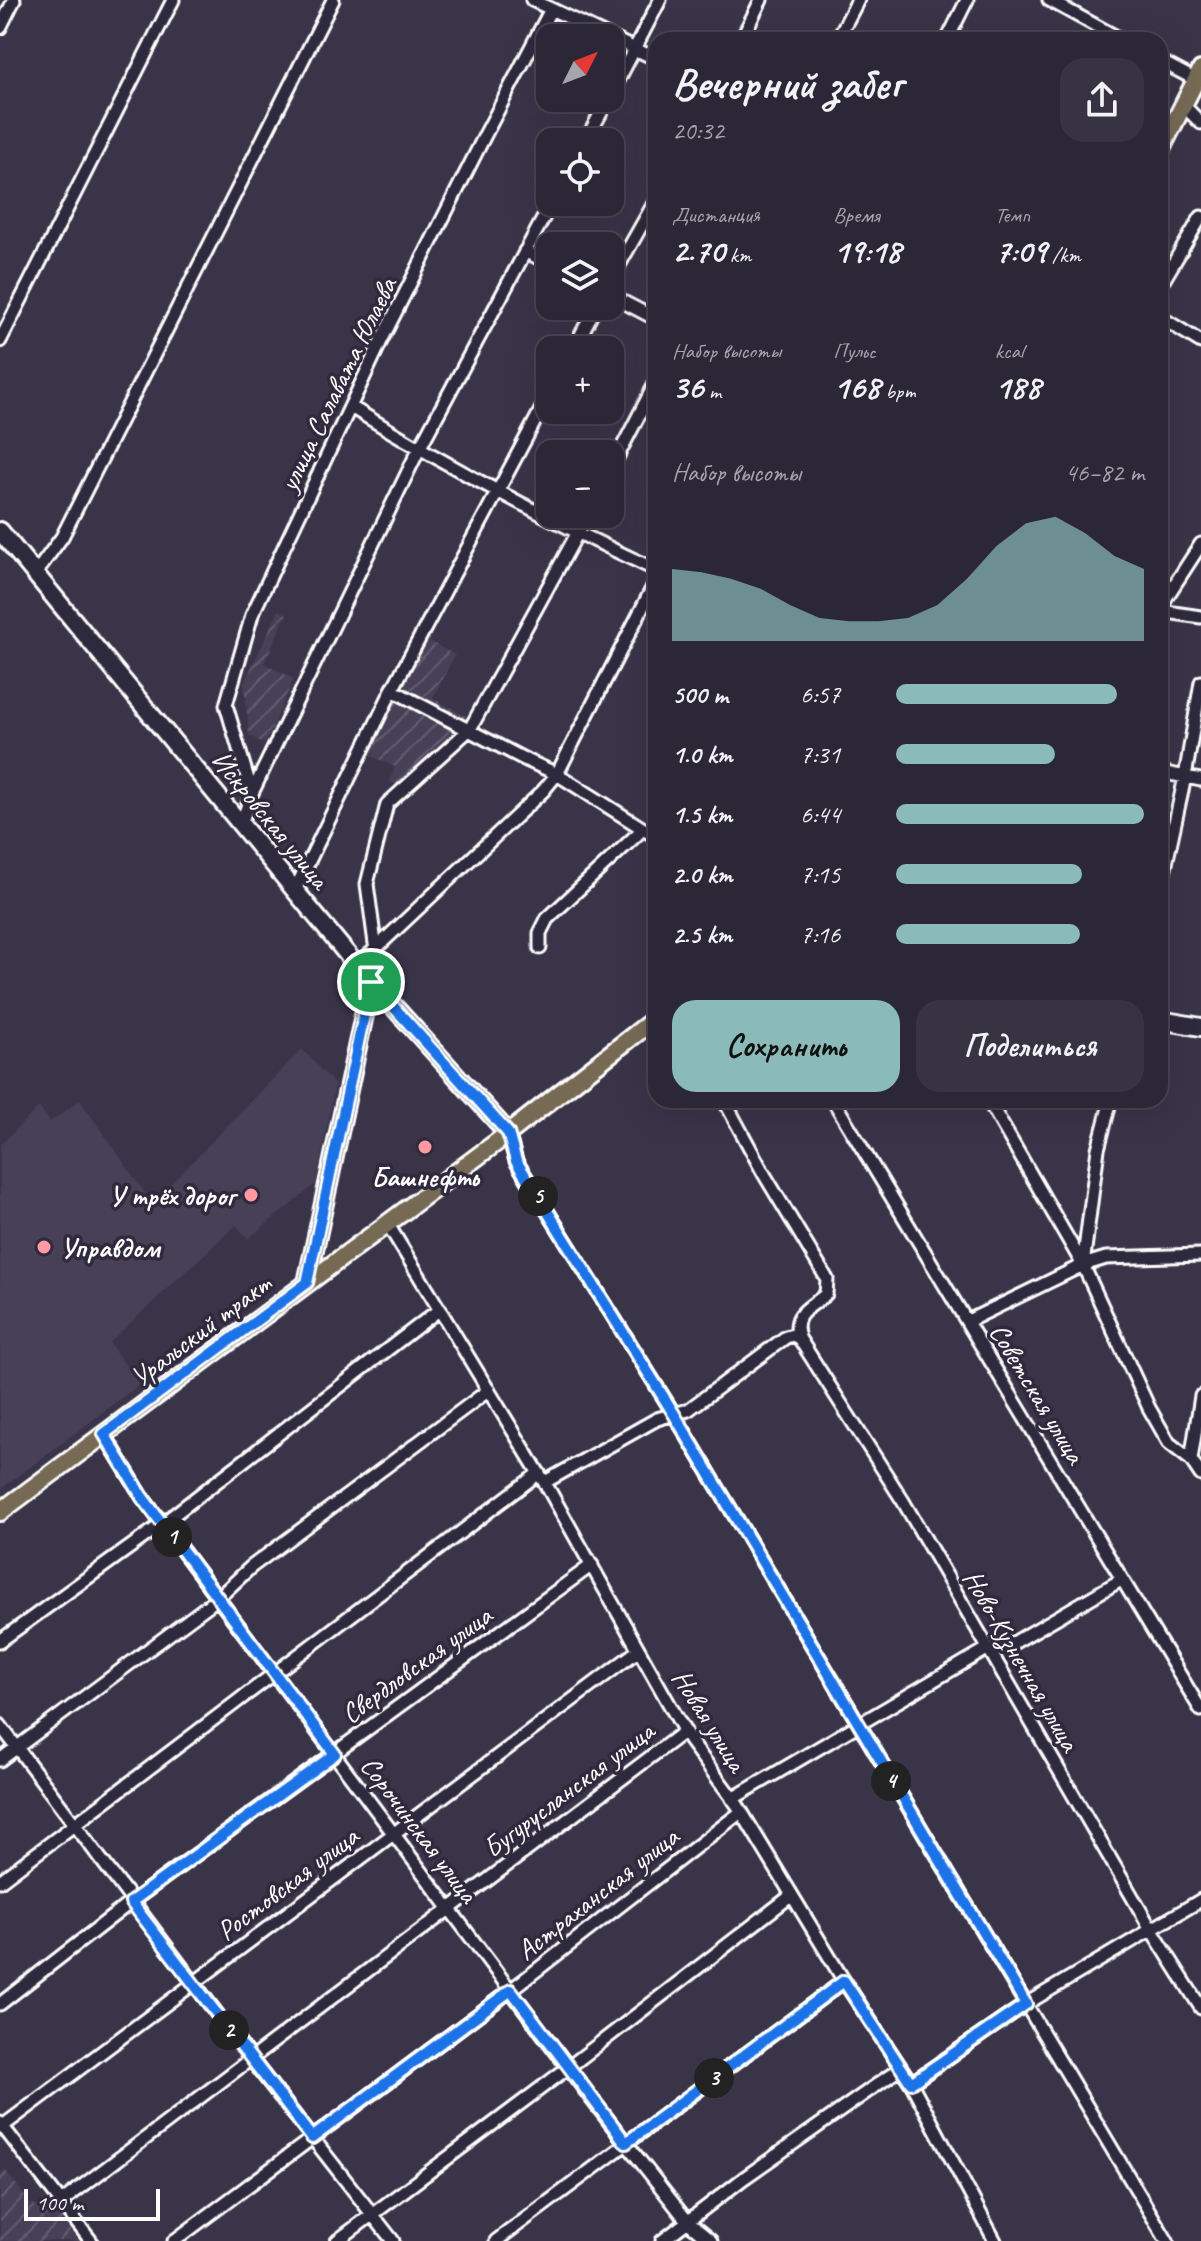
<!DOCTYPE html>
<html lang="ru">
<head>
<meta charset="utf-8">
<style>
  :root { --surface:#2c2737; --page:#383342; --text:#f1f3f6; --muted:#a6a5ad; --line:#484452; --accent:#8bbbb9 }
  body { margin:0; font-family:Caveat,sans-serif; background:var(--page); color:var(--text); height:100vh; display:flex; flex-direction:column; font-size:30px; white-space:nowrap }
  * { box-sizing:border-box; margin:0 }
  p { font-size:26px; color:var(--muted) }
  .icon { flex:none; width:44px; height:44px; fill:none; stroke:currentColor; stroke-width:2; stroke-linecap:round; stroke-linejoin:round }
  .map { position:relative; flex:1; overflow:hidden }
  .side { position:absolute; left:648px; top:32px; width:520px; height:1076px; display:flex; flex-direction:column; background:var(--surface); border-radius:24px; box-shadow:0 8px 32px #0002,0 0 0 2px var(--line) }
  .side>* { flex:none }
  .needle { width:52px; rotate:48deg }
  .fabs { position:absolute; left:536px; top:24px; display:grid; gap:16px }
  .fabs a { display:grid; place-items:center; width:88px; height:88px; border-radius:16px; background:var(--surface); box-shadow:0 8px 32px #0002,0 0 0 2px var(--line); font-size:40px }
  .scale { position:absolute; left:24px; bottom:20px; width:136px; box-sizing:border-box; padding-left:8px; border:4px solid #fff; border-top:0; font-size:22px; line-height:28px; white-space:nowrap; color:#fff; -webkit-text-stroke:6px #2f2a3d; paint-order:stroke }
  .pin { position:absolute; display:grid; place-items:center; width:68px; height:68px; color:#fff; margin:-34px; border:4px solid #fff; border-radius:50%; box-shadow:0 2px 8px #0007 }
  .km { position:absolute; width:40px; height:40px; margin:-20px; border-radius:50%; background:#222; color:#fff; font-size:22px; line-height:40px; text-align:center }
  .round { display:grid; place-items:center; flex:none; width:84px; height:84px; border-radius:24px; background:var(--page) }
  .head { display:flex; align-items:center; justify-content:space-between; height:136px; padding:0 24px }
  h1 { font-size:44px; font-weight:600; line-height:60px }
  .figures { display:grid; grid-template-columns:repeat(3,1fr); gap:12px; height:136px; padding:8px 24px }
  .figures div { display:grid; align-content:center }
  .figures b { font-size:34px; font-weight:600 }
  .figures small { font-size:22px; font-weight:400 }
  .figures p { font-size:22px }
  .chart { height:224px; padding:16px 24px }
  .chart p { display:flex; justify-content:space-between }
  .chart svg { width:100%; height:144px; margin-top:8px; fill:var(--accent); opacity:.7 }
  .button { display:flex; gap:16px; margin-top:auto; padding:16px 24px }
  .button a { flex:1; height:92px; border-radius:24px; background:var(--accent); color:#111; font-size:32px; font-weight:600; line-height:92px; text-align:center }
  .button a+a { background:var(--page); color:var(--text) }
  ul { padding:0 24px; list-style:none; font-size:26px }
  li { display:grid; grid-template-columns:128px 96px 1fr; align-items:center; height:60px }
  li i { height:20px; border-radius:10px; background:var(--accent) }
  .map>svg:first-child { display:block }
  .built { fill:#474057 }
  .industrial { fill:url(#industrial-furrows) }
  .lines { fill:none; stroke-linecap:round; stroke-linejoin:round }
  .street-casing { stroke:#fff; stroke-width:17 }
  .secondary-casing { stroke:#fff; stroke-width:22 }
  .primary-casing { stroke:#fff; stroke-width:22 }
  .street { stroke:#2f2a3d; stroke-width:11 }
  .secondary { stroke:#2f2a3d; stroke-width:16 }
  .primary { stroke:#776a54; stroke-width:16 }
  .route-casing { stroke:#fff; stroke-width:16 }
  .route { stroke:#1a73e8; stroke-width:10 }
  .poi-dot { fill:#ff9aa2; stroke:#2f2a3d; stroke-width:3 }
  .labels { text-anchor:middle; stroke-width:7; stroke-linejoin:round; paint-order:stroke }
  .street-label { font-size:28px; fill:#fff; stroke:#2f2a3d }
  .poi-label { font-size:28px; font-weight:bold; fill:#fff; stroke:#2f2a3d }
</style>
</head>
<body>
<div class="map">
<svg width="1201" height="2241" viewBox="0 0 1201 2241">
  <defs>
    <pattern id="industrial-furrows" width="10" height="10" patternUnits="userSpaceOnUse" patternTransform="scale(2)"><rect width="10" height="10" fill="#474057"/><path d="M-1 1l2-2M0 10L10 0M9 11l2-2" fill="none" stroke="#635d70"/></pattern>
  </defs>
  <rect width="100%" height="100%" fill="#3a3449"/>
  <filter id="ink" filterUnits="userSpaceOnUse"><feTurbulence type="fractalNoise" baseFrequency=".0125" numOctaves="2"/><feDisplacementMap in="SourceGraphic" scale="16" xChannelSelector="R" yChannelSelector="G"/><feConvolveMatrix kernelMatrix="1 2 1 2 8 2 1 2 1" color-interpolation-filters="sRGB"/></filter>
  <g filter="url(#ink)">
    <path class="built" d="M 302,1049 L 335,1085 L 316,1184 L 248,1239 L 236,1225 L 109,1343 L 140,1384 L 0,1490 L 0,1145 L 39,1107 L 50,1122 L 80,1100 L 152,1203 Z"/>
    <path class="industrial" d="M 279,610 L 287,614 L 264,663 L 294,679 L 265,744 L 249,735 L 244,683 Z
      M 425,639 L 455,655 L 433,698 L 471,719 L 467,727 L 401,786 L 389,782 L 395,767 L 367,754 Z
      M 5,2170 L 32,2205 L 37,2206 L 49,2201 L 79,2241 L 0,2241 L 0,2174 Z"/>
    <g class="lines">
      <g class="street-casing">
        <path id="street" d="M 532,0 L 656,59
          M 1049,0 L 1122,40
          M 0,28 L 14,0
          M 741,40 L 761,0
          M 837,40 L 858,0
          M 947,40 L 967,0
          M 1160,61 L 1196,80
          M 610,96 L 660,0
          M 1183,105 L 1201,123
          M 585,142 L 609,98
          M 525,251 L 550,264
          M 610,281 L 656,200
          M 1160,286 L 1201,217
          M 610,295 L 656,319
          M 1160,317 L 1201,342
          M 0,341 L 173,0
          M 573,350 L 596,306
          M 351,407 C 449,468 551,521 656,570
          M 610,471 L 656,382
          M 35,574 L 62,537 L 333,0
          M 1160,607 L 1201,544
          M 1160,611 L 1201,617
          M 392,690 L 524,759 L 557,774 L 656,837
          M 1160,772 L 1201,780
          M 252,793 L 226,705 L 252,615 L 383,337 L 485,135 L 551,9
          M 241,824 L 252,793 L 419,449 L 552,202
          M 295,890 L 392,690 L 550,393
          M 1160,891 L 1185,777 L 1201,682
          M 540,948 L 540,933 L 547,919 L 643,829
          M 376,951 L 367,884 L 387,804 L 470,729 L 588,514
          M 357,966 L 543,791 L 557,774 L 656,581
          M 724,1100 L 764,1174 L 827,1279 L 826,1294 C 809,1309 791,1313 799,1338 L 903,1501 L 1151,1929 L 1201,2008
          M 833,1100 L 1201,1710
          M 988,1100 L 1083,1265 L 1149,1408 L 1169,1443 L 1191,1460 L 1201,1475
          M 508,1133 L 516,1161 L 674,1414 L 1167,2241
          M 387,1223 L 549,1490 L 690,1741 L 738,1806 L 844,1981 L 911,2083 L 995,2241
          M 1083,1265 L 1098,1149 L 1111,1100
          M 968,1321 L 1083,1265 L 1106,1258 L 1201,1255
          M 104,1434 L 143,1498 L 590,2097 L 688,2222 L 711,2241
          M 1191,1460 L 1201,1396
          M 545,1482 L 657,1419 L 688,1410 L 786,1337 L 793,1335 L 799,1338
          M 0,1641 L 162,1524 L 440,1309
          M 1010,1645 L 1121,1580
          M 0,1725 L 251,2059 L 393,2241
          M 0,1760 L 218,1598 L 251,1567 L 489,1390
          M 732,1799 L 987,1649
          M 0,1881 L 539,1473
          M 0,2004 L 131,1902 L 592,1565
          M 911,2083 L 1026,2004 L 1201,1900
          M 0,2123 L 91,2241
          M 3,2126 L 639,1650
          M 60,2203 L 685,1731
          M 174,2241 L 511,1990 L 741,1812
          M 337,2241 L 569,2067 L 792,1895
          M 496,2241 L 844,1981
          M 662,2241 L 744,2178 L 901,2068"/>
      </g>
      <g class="secondary-casing">
        <path id="secondary" d="M 0,531 L 357,966 L 508,1133
          M 1160,1020 L 1201,1027
          M 307,1283 L 371,982"/>
      </g>
      <g class="primary-casing">
        <path id="primary" d="M 1160,151 L 1201,70
          M 0,1512 L 501,1139 L 656,1018"/>
      </g>
      <use href="#street" class="street"/>
      <use href="#secondary" class="secondary"/>
      <use href="#primary" class="primary"/>
    </g>
  </g>
  <g class="lines" filter="url(#ink)">
    <g class="route-casing">
      <path id="route" d="M 371,982 L 508,1133 L 516,1161 L 674,1414 L 1026,2004 L 911,2083 L 844,1981 L 626,2143 L 511,1990 L 312,2138 L 131,1902 L 335,1754 L 143,1498 L 104,1434 L 307,1283 Z"/>
    </g>
    <use href="#route" class="route"/>
  </g>
  <g class="poi-dot">
    <circle cx="425" cy="1147" r="8"/>
    <circle cx="251" cy="1195" r="8"/>
    <circle cx="44" cy="1247" r="8"/>
  </g>
  <g class="labels">
    <g class="street-label">
      <text transform="translate(337 384) rotate(-64)" y="10">улица Салавата Юлаева</text>
      <text transform="translate(271 819) rotate(51)" y="10">Искровская улица</text>
      <text transform="translate(200 1330) rotate(-37)" y="10">Уральский тракт</text>
      <text transform="translate(1038 1393) rotate(59)" y="10">Советская улица</text>
      <text transform="translate(1022 1660) rotate(60)" y="10">Ново-Кузнечная улица</text>
      <text transform="translate(416 1664) rotate(-36)" y="10">Свердловская улица</text>
      <text transform="translate(710 1720) rotate(58)" y="10">Новая улица</text>
      <text transform="translate(568 1789) rotate(-37)" y="10">Бугурусланская улица</text>
      <text transform="translate(420 1829) rotate(53)" y="10">Сорочинская улица</text>
      <text transform="translate(287 1883) rotate(-37)" y="10">Ростовская улица</text>
      <text transform="translate(597 1893) rotate(-38)" y="10">Астраханская улица</text>
    </g>
    <g class="poi-label">
      <text x="425" y="1186">Башнефть</text>
      <text x="235" y="1205" text-anchor="end">У трёх дорог</text>
      <text x="60" y="1257" text-anchor="start">Управдом</text>
    </g>
  </g>
</svg>
<div class="fabs">
<a><svg class="needle" viewBox="-14 -14 28 28"><path d="M0-13l5 13h-10z" fill="#e53935"/><path d="M0 13l5-13h-10z" fill="#a6a5ad"/></svg></a>
<a><svg class="icon" aria-label="locate" viewBox="0 0 24 24"><circle cx="12" cy="12" r="6"/><path d="M12 2v4M12 18v4M2 12h4M18 12h4"/></svg></a>
<a><svg class="icon" aria-label="layers" viewBox="0 0 24 24"><path d="M12 4l9 5-9 5-9-5zM3 14l9 5 9-5"/></svg></a>
<a>+</a>
<a>−</a>
</div>
<div class="scale">100 m</div>
<div class="pin" style="left:371px;top:982px;background:#1e9e55"><svg class="icon" aria-label="arrive" viewBox="0 0 24 24"><path d="M6 21V4h12l-3 4 3 4H6"/></svg></div>
<b class="km" style="left:172px;top:1537px">1</b>
<b class="km" style="left:229px;top:2030px">2</b>
<b class="km" style="left:714px;top:2078px">3</b>
<b class="km" style="left:891px;top:1781px">4</b>
<b class="km" style="left:538px;top:1196px">5</b>
<section class="side">
<div class="head"><div><h1>Вечерний забег</h1><p>20:32</p></div><a class="round"><svg class="icon" aria-label="share" viewBox="0 0 24 24"><path d="M12 15V3M7 8l5-5 5 5M5 13v7h14v-7"/></svg></a></div>
<div class="figures">
<div><p>Дистанция</p><b>2.70<small> km</small></b></div>
<div><p>Время</p><b>19:18</b></div>
<div><p>Темп</p><b>7:09<small> /km</small></b></div>
</div>
<div class="figures">
<div><p>Набор высоты</p><b>36<small> m</small></b></div>
<div><p>Пульс</p><b>168<small> bpm</small></b></div>
<div><p>kcal</p><b>188</b></div>
</div>
<div class="chart"><p><span>Набор высоты</span>46–82 m</p>
<svg viewBox="0 0 160 44" preserveAspectRatio="none"><path d="M0 44V22L10 23L20 25L30 28L40 33L50 37L60 38L70 38L80 37L90 33L100 25L110 15L120 8L130 6L140 11L150 18L160 22V44z"/></svg>
</div>
<ul>
<li><b>500 m</b>6:57<i style="width:89%"></i></li>
<li><b>1.0 km</b>7:31<i style="width:64%"></i></li>
<li><b>1.5 km</b>6:44<i style="width:100%"></i></li>
<li><b>2.0 km</b>7:15<i style="width:75%"></i></li>
<li><b>2.5 km</b>7:16<i style="width:74%"></i></li>
</ul>
<div class="button"><a>Сохранить</a><a>Поделиться</a></div>
</section>
</div>
</body>
</html>
